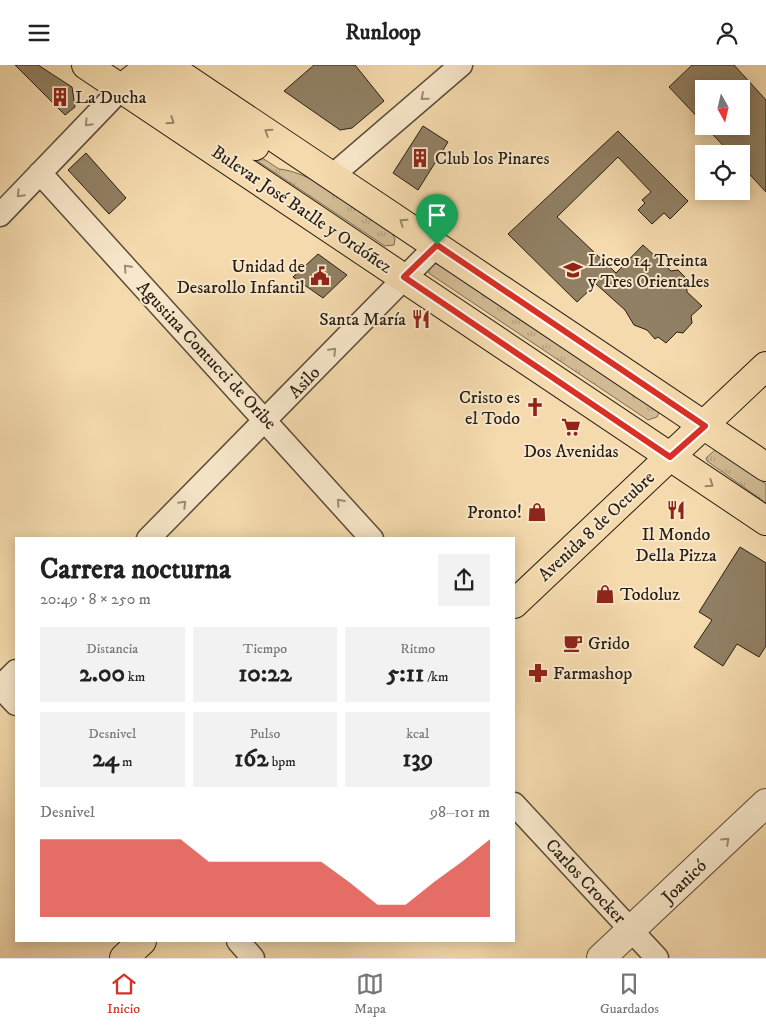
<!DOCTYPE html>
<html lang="es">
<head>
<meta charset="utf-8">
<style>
  :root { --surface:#fff; --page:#f2f2f2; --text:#222; --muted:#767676; --line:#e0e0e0; --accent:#d93025 }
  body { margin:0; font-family:"IM FELL DW Pica",serif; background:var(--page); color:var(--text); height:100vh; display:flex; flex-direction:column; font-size:19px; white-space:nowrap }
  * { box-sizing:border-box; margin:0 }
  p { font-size:16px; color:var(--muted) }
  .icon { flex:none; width:28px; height:28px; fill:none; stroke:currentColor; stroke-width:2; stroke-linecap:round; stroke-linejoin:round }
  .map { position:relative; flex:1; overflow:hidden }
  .details { position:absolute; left:15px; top:472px; width:500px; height:405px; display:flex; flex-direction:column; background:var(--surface); border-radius:0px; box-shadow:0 2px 12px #0003 }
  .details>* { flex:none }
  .needle { width:32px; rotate:172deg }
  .tools { position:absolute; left:695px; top:15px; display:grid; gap:10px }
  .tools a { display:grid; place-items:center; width:55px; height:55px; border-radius:0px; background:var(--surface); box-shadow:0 2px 12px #0003; font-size:25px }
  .pin { position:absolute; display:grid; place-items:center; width:42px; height:42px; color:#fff; margin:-51px -21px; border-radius:50% 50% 50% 0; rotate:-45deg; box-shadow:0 0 5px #0007 }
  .pin .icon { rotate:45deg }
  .round { display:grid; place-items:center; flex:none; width:52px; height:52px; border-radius:0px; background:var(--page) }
  .headline { display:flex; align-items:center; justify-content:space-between; height:85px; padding:0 25px }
  h1 { font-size:28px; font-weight:700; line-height:38px }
  .figures { display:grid; grid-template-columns:repeat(3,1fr); gap:8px; height:85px; padding:5px 25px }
  .figures div { display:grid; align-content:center; border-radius:0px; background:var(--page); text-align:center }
  .figures b { font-size:25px; font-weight:700 }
  .figures small { font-size:14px; font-weight:400 }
  .figures p { font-size:14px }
  .chart { height:140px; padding:10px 25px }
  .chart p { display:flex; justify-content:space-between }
  .chart svg { width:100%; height:90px; margin-top:5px; fill:var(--accent); opacity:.7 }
  header { display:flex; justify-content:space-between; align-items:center; height:65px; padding:0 25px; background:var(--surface); font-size:22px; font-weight:700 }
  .tabs { display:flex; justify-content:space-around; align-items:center; height:70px; border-top:1px solid var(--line); background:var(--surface); font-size:14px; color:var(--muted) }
  .tabs a { display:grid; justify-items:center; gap:2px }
  .tabs .on { color:var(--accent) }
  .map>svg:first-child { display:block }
  .grass { fill:url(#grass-tufts); stroke:#7c6c54 }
  .building { fill:#918064; stroke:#261e14 }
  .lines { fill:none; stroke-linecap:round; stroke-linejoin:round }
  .minor-casing { stroke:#5a4d3a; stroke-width:25 }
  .tertiary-casing { stroke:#5a4d3a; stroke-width:30 }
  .primary-casing { stroke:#261e14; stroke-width:30 }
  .minor { stroke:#f8e7ca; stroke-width:22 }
  .tertiary { stroke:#f8e7ca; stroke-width:28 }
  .primary { stroke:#f4daad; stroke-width:28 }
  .oneway { stroke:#9a8d78 }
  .oneway2 { stroke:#978568 }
  .route-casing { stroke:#fff; stroke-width:10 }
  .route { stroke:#d93025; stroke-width:6 }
  .labels { text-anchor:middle; stroke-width:4; stroke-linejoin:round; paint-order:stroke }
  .poi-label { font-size:18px; fill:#261e14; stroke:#f8e7ca; text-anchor:start }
  .street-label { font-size:18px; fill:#261e14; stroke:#f8e7ca }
</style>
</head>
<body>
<header><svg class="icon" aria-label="menu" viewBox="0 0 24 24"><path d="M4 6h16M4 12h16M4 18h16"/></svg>Runloop<svg class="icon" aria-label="person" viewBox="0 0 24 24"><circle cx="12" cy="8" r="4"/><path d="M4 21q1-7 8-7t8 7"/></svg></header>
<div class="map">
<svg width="766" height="893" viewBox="0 0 766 893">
  <defs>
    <pattern id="grass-tufts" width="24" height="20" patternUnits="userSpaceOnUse" patternTransform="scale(1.25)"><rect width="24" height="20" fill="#d1ba93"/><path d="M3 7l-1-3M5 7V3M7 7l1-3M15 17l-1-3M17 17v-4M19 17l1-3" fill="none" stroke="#b39f7e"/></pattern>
  </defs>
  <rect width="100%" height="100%" fill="#f4daad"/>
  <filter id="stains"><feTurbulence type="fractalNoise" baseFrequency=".004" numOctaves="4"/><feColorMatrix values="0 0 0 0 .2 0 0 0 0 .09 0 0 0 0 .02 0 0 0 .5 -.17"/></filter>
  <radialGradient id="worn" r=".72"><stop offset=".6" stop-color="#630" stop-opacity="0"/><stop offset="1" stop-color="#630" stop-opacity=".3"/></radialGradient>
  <path class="grass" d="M 154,22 L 279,104 C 314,107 361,147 392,168 L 395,174 L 394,180 L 385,181 L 151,25 Z
    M 432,197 L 449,205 L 656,344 L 659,347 L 657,352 L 648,355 L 430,209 L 427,206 Z
    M 715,385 L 766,419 L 766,438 L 707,396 L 706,393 Z"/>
  <path class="building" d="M 15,0 L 38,0 L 72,22 L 75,42 L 65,50 Z
    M 314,0 L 355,0 L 384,36 L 352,63 L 340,65 L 284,26 Z
    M 692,0 L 734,0 L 766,35 L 766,127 L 741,100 L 741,89 L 731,89 L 705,61 L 741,61 L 741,24 L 704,24 L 704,59 L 669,22 Z
    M 423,61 L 448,77 L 418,125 L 393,108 Z
    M 618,66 L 688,136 L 670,154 L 664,148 L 652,159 L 638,145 L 645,138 L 642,135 L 651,127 L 618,92 L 557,152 L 616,208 L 643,180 L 671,206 L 678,205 L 686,213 L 687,227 L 702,241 L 691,251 L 692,258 L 683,268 L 677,267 L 666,278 L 658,272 L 655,274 L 647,265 L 634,260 L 625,245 L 596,219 L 577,237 L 508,169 Z
    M 86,88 L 126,133 L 109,149 L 68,105 Z
    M 318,189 L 347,210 L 323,233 L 293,212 Z
    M 740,482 L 766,498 L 766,581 L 759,592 L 737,579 L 723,601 L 694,582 L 712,555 L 699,547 Z"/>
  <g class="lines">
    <g class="minor-casing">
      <path id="minor" d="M 40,108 L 372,474
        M 333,110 L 461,0
        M 0,150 L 122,23
        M 148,474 L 437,180
        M 0,622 L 16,639
        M 0,622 L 16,606
        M 514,739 L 657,893
        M 238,876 L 253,893"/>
    </g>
    <g class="tertiary-casing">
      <path id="tertiary" d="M 601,893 L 766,738"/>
    </g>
    <g class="primary-casing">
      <path id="primary" d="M 86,0 L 766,456
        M 166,0 L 766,402
        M 122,23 L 137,11 L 150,14 L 255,81
        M 514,539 L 766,301
        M 124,893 L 142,876"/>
    </g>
    <use href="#minor" class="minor"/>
    <use href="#tertiary" class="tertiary"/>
    <use href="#primary" class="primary"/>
  </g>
  <defs><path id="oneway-chevron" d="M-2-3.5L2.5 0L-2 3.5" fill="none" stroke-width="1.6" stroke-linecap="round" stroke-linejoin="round" transform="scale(1.25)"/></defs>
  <g class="oneway">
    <use href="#oneway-chevron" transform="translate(424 32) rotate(139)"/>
    <use href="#oneway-chevron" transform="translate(88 58) rotate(134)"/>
    <use href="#oneway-chevron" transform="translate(20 129) rotate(134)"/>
    <use href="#oneway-chevron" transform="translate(127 203) rotate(-133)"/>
    <use href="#oneway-chevron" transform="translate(333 286) rotate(-46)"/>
    <use href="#oneway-chevron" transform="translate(340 437) rotate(-132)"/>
    <use href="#oneway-chevron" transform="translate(183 439) rotate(-45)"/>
    <use href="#oneway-chevron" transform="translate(726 776) rotate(-44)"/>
  </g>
  <g class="oneway2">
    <use href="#oneway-chevron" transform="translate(171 56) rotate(34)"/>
    <use href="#oneway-chevron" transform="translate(268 67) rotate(-147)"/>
    <use href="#oneway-chevron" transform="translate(403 157) rotate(-146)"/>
    <use href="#oneway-chevron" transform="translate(710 419) rotate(34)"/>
  </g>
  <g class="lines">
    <g class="route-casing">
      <path id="route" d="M 437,180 L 705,361 L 670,392 L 404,212 Z"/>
    </g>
    <use href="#route" class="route"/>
  </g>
  <defs>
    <g id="building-bare" transform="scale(1.5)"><path d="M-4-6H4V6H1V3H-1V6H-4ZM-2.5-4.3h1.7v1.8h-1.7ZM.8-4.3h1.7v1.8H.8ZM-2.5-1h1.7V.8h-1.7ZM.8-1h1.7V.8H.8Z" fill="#8f2418" stroke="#f8e7ca" stroke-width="2.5" paint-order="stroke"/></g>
    <g id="school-bare" transform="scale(1.5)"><path d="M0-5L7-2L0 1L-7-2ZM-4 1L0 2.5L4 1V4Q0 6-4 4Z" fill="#8f2418" stroke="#f8e7ca" stroke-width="2.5" paint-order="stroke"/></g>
    <g id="civic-bare" transform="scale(1.5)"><path d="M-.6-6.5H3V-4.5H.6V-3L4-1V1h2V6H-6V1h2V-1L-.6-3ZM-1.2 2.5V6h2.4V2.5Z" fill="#8f2418" stroke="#f8e7ca" stroke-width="2.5" paint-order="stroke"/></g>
    <g id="restaurant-bare" transform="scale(1.5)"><path d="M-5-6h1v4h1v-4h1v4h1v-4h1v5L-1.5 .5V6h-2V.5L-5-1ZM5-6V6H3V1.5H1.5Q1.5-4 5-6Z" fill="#8f2418" stroke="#f8e7ca" stroke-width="2.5" paint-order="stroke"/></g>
    <g id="church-bare" transform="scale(1.5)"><path d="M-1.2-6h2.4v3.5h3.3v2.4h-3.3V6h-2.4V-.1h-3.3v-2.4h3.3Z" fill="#8f2418" stroke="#f8e7ca" stroke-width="2.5" paint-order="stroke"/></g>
    <g id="supermarket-bare" transform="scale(1.5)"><path d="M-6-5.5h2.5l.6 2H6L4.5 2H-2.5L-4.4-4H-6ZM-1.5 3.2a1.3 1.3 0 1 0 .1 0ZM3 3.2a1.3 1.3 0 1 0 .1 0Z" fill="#8f2418" stroke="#f8e7ca" stroke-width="2.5" paint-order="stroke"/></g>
    <g id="shop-bare" transform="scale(1.5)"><path d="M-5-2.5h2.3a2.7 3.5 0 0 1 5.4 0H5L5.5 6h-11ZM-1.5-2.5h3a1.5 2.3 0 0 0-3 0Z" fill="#8f2418" stroke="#f8e7ca" stroke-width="2.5" paint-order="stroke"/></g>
    <g id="cafe-bare" transform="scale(1.5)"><path d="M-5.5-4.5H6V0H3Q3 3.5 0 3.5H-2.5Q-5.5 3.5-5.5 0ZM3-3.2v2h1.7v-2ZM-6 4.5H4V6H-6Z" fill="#8f2418" stroke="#f8e7ca" stroke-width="2.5" paint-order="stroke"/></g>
    <g id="pharmacy-bare" transform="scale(1.5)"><path d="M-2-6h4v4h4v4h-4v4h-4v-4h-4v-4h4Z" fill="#8f2418" stroke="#f8e7ca" stroke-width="2.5" paint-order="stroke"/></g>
  </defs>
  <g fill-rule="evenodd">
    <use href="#building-bare" x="60" y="32"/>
    <use href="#building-bare" x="420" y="93"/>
    <use href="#school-bare" x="573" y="205"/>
    <use href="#civic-bare" x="320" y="211"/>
    <use href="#restaurant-bare" x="421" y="254"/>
    <use href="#church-bare" x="535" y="342"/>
    <use href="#supermarket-bare" x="571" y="362"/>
    <use href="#restaurant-bare" x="676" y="445"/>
    <use href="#shop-bare" x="537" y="447"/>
    <use href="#shop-bare" x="605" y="529"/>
    <use href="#cafe-bare" x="573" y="578"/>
    <use href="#pharmacy-bare" x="538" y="608"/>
  </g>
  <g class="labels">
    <g class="poi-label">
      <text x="75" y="38">La Ducha</text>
      <text x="435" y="99">Club los Pinares</text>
      <text x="588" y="201">Liceo 14 Treinta<tspan x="588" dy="21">y Tres Orientales</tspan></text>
      <text x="305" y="207" text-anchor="end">Unidad de<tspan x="305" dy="21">Desarollo Infantil</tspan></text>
      <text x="406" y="260" text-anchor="end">Santa María</text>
      <text x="520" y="338" text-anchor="end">Cristo es<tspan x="520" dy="21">el Todo</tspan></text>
      <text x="571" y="392" text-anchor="middle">Dos Avenidas</text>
      <text x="522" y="453" text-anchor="end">Pronto!</text>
      <text x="676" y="475" text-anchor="middle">Il Mondo<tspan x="676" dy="21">Della Pizza</tspan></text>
      <text x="620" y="535">Todoluz</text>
      <text x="588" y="584">Grido</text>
      <text x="553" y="614">Farmashop</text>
    </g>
    <g class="street-label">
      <text transform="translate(302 144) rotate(34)" y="6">Bulevar José Batlle y Ordóñez</text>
      <text transform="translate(207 290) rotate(47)" y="6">Agustina Contucci de Oribe</text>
      <text transform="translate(304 317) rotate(-46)" y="6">Asilo</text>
      <text transform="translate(596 461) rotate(-43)" y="6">Avenida 8 de Octubre</text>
      <text transform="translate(586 816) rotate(47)" y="6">Carlos Crocker</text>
      <text transform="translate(684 816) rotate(-44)" y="6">Joanicó</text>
    </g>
  </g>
  <rect width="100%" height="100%" filter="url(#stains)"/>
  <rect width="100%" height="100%" fill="url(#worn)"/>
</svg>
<div class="tools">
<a><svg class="needle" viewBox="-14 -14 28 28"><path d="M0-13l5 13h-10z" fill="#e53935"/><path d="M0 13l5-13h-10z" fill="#767676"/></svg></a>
<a><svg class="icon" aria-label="locate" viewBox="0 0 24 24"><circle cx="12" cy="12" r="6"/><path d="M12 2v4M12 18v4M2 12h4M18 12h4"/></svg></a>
</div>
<div class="pin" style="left:437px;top:180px;background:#1e9e55"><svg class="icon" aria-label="arrive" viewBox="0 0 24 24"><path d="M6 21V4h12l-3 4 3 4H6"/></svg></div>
<section class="details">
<div class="headline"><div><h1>Carrera nocturna</h1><p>20:49 · 8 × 250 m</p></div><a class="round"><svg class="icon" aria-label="share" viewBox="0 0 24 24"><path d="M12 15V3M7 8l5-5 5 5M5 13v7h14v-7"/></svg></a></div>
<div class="figures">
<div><p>Distancia</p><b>2.00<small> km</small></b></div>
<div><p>Tiempo</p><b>10:22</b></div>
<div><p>Ritmo</p><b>5:11<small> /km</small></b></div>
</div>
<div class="figures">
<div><p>Desnivel</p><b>24<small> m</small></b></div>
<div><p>Pulso</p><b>162<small> bpm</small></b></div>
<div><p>kcal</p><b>139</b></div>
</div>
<div class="chart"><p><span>Desnivel</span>98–101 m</p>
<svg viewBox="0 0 160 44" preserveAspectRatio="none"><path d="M0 44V6L10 6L20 6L30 6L40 6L50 6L60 17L70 17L80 17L90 17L100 17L110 27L120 38L130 38L140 27L150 17L160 6V44z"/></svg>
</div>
</section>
</div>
<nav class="tabs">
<a class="on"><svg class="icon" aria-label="home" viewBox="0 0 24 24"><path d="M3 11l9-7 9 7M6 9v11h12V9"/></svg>Inicio</a>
<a><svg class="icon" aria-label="map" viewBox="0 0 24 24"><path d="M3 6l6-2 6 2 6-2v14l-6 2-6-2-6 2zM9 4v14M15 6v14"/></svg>Mapa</a>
<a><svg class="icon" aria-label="saved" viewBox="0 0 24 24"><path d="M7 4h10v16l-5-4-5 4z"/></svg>Guardados</a>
</nav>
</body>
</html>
